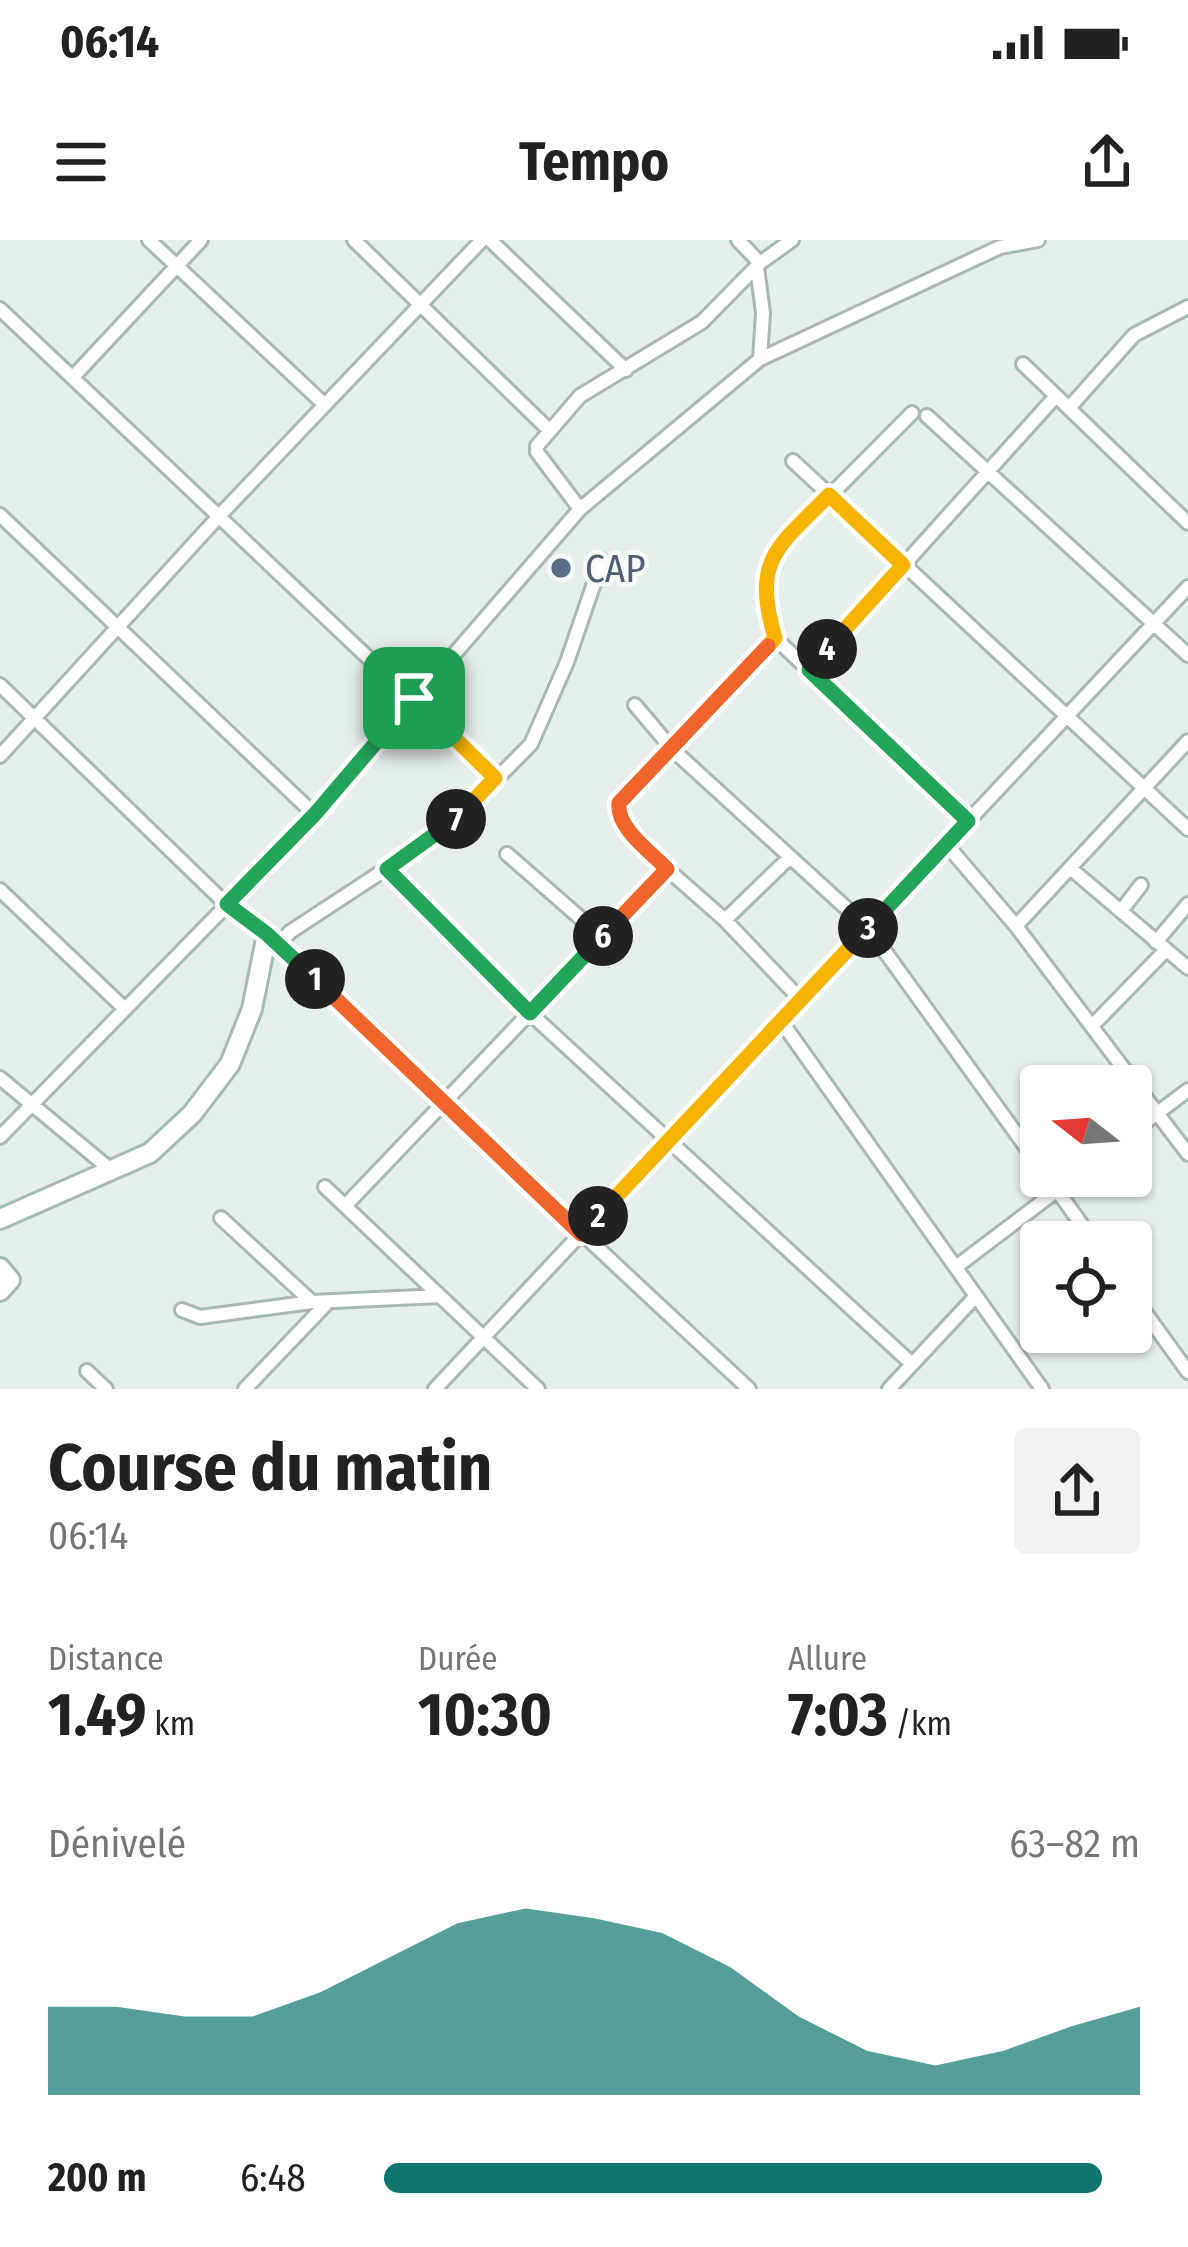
<!DOCTYPE html>
<html lang="fr">
<head>
<meta charset="utf-8">
<style>
  :root { --surface:#fff; --page:#f2f2f2; --text:#222; --muted:#767676; --accent:#0f766e }
  body { margin:0; font-family:"Fira Sans Condensed",sans-serif; background:var(--page); color:var(--text); height:100vh; display:flex; flex-direction:column; font-size:45px; white-space:nowrap }
  * { box-sizing:border-box; margin:0 }
  p { font-size:39px; color:var(--muted) }
  .icon { flex:none; width:66px; height:66px; fill:none; stroke:currentColor; stroke-width:2; stroke-linecap:round; stroke-linejoin:round }
  .map { position:relative; height:1149px; overflow:hidden }
  .drawer { display:flex; flex-direction:column; background:var(--surface); flex:1 }
  .drawer>* { flex:none }
  .needle { width:78px; rotate:287deg }
  .tools { position:absolute; left:1020px; top:825px; display:grid; gap:24px }
  .tools a { display:grid; place-items:center; width:132px; height:132px; border-radius:12px; background:var(--surface); box-shadow:0 3px 9px #0004; font-size:60px }
  .pin { position:absolute; display:grid; place-items:center; width:102px; height:102px; color:#fff; margin:-51px; border-radius:24px; box-shadow:0 6px 18px #0006 }
  .km { position:absolute; width:60px; height:60px; margin:-30px; border-radius:50%; background:#222; color:#fff; font-size:33px; line-height:60px; text-align:center }
  .round { display:grid; place-items:center; flex:none; width:126px; height:126px; border-radius:12px; background:var(--page) }
  .overview { display:flex; align-items:center; justify-content:space-between; height:204px; padding:0 48px }
  h1 { font-size:66px; font-weight:700; line-height:90px }
  .figures { display:grid; grid-template-columns:repeat(3,1fr); gap:18px; height:204px; padding:12px 48px }
  .figures div { display:grid; align-content:center }
  .figures b { font-size:60px; font-weight:700 }
  .figures small { font-size:33px; font-weight:400 }
  .figures p { font-size:33px }
  .chart { height:336px; padding:24px 48px }
  .chart p { display:flex; justify-content:space-between }
  .chart svg { width:100%; height:216px; margin-top:12px; fill:var(--accent); opacity:.7 }
  ul { padding:0 48px; list-style:none; font-size:39px }
  li { display:grid; grid-template-columns:192px 144px 1fr; align-items:center; height:90px }
  li i { height:30px; border-radius:15px; background:var(--accent) }
  .status { display:flex; justify-content:space-between; align-items:center; height:84px; padding:0 60px; background:var(--surface); direction:ltr }
  .status svg { height:33px; fill:currentColor }
  header { display:flex; justify-content:space-between; align-items:center; height:156px; padding:0 48px; background:var(--surface); font-size:54px; font-weight:700 }
  .map>svg:first-child { display:block }
  .lines { fill:none; stroke-linecap:round; stroke-linejoin:round }
  .street-casing { stroke:#a8b8b2; stroke-width:18 }
  .secondary-casing { stroke:#a4bbb3; stroke-width:24 }
  .street { stroke:#fff; stroke-width:12 }
  .secondary { stroke:#fff; stroke-width:18 }
  .split-1-casing { stroke:#fff; stroke-width:24 }
  .split-2-casing { stroke:#fff; stroke-width:24 }
  .split-3-casing { stroke:#fff; stroke-width:24 }
  .split-4-casing { stroke:#fff; stroke-width:24 }
  .split-5-casing { stroke:#fff; stroke-width:24 }
  .split-6-casing { stroke:#fff; stroke-width:24 }
  .split-7-casing { stroke:#fff; stroke-width:24 }
  .split-8-casing { stroke:#fff; stroke-width:24 }
  .split-1 { stroke:#22a559; stroke-width:15 }
  .split-2 { stroke:#f0652b; stroke-width:15 }
  .split-3 { stroke:#f5b400; stroke-width:15 }
  .split-4 { stroke:#22a559; stroke-width:15 }
  .split-5 { stroke:#f5b400; stroke-width:15 }
  .split-6 { stroke:#f0652b; stroke-width:15 }
  .split-7 { stroke:#22a559; stroke-width:15 }
  .split-8 { stroke:#f5b400; stroke-width:15 }
  .service-dot { fill:#5c6f8a; stroke:#f7fbf9; stroke-width:4.5 }
  .labels { text-anchor:middle; stroke-width:9; stroke-linejoin:round; paint-order:stroke }
  .service-label { font-size:39px; fill:#4e5e75; stroke:#f7fbf9; text-anchor:start }
</style>
</head>
<body>
<div class="status"><b>06:14</b><svg viewBox="0 0 49 12"><path d="M0 12V9h3v3zM5 12V6h3v6zM10 12V3h3v9zM15 12V0h3v12zM26 1h20v11H26zM47 4h2v5h-2z"/></svg></div>
<header><svg class="icon" aria-label="menu" viewBox="0 0 24 24"><path d="M4 6h16M4 12h16M4 18h16"/></svg>Tempo<svg class="icon" aria-label="share" viewBox="0 0 24 24"><path d="M12 15V3M7 8l5-5 5 5M5 13v7h14v-7"/></svg></header>
<div class="map">
<svg width="1188" height="1149" viewBox="0 0 1188 1149">
  <rect width="100%" height="100%" fill="#e6efeb"/>
  <g class="lines">
    <g class="street-casing">
      <path id="street" d="M 149,0 L 325,165
        M 354,0 L 550,191
        M 490,0 L 626,130
        M 738,0 L 760,23
        M 757,27 L 763,73 L 760,119
        M 0,69 L 495,538
        M 1023,124 L 1188,283
        M 73,137 L 201,0
        M 1069,168 L 1134,95 L 1188,67
        M 912,173 L 776,310 C 763,343 765,364 775,398 L 968,581
        M 927,176 L 1188,415
        M 793,221 L 1188,589
        M 580,269 L 537,212 L 537,206 L 580,156 L 702,82 L 760,23 L 792,0
        M 0,275 L 315,575
        M 775,398 L 619,563 L 617,573 L 667,629 L 725,680 L 801,760
        M 809,430 L 1056,156
        M 0,445 L 227,665 C 319,732 401,818 483,898 C 570,984 660,1066 749,1149
        M 635,465 L 673,510 L 868,688 L 1041,928
        M 0,516 L 220,275 L 482,0
        M 946,604 L 1016,686 L 1188,914
        M 507,614 L 602,697
        M 1070,628 L 1188,728
        M 387,629 L 530,773 L 912,1124
        M 0,650 L 125,769
        M 1121,671 L 1141,645
        M 725,680 L 789,618
        M 1016,686 L 1188,501
        M 1156,702 L 1188,664
        M 278,706 L 290,692 L 424,604 L 459,577 L 531,504 L 567,422 L 602,320
        M 781,781 L 1042,1149
        M 1092,786 L 1166,710
        M 0,838 L 111,930
        M 1131,893 L 1188,850
        M 0,897 L 315,575 L 580,269 L 760,119 L 1000,7 L 1038,0
        M 1047,936 L 1094,1002
        M 325,947 L 538,1149
        M 345,966 L 667,629
        M 221,978 L 312,1062
        M 956,1027 L 1076,936
        M 1131,1053 L 1188,1132
        M 182,1070 L 200,1077 L 312,1062 L 440,1056
        M 87,1131 L 106,1149
        M 245,1149 L 327,1063
        M 435,1149 L 1188,347
        M 889,1149 L 976,1056"/>
    </g>
    <g class="secondary-casing">
      <path id="secondary" d="M 0,979 L 150,913 L 192,874 L 230,824 L 252,769 L 267,694
        M 0,1028 L 10,1040 L 0,1051"/>
    </g>
    <use href="#street" class="street"/>
    <use href="#secondary" class="secondary"/>
  </g>
  <g class="lines">
    <g class="split-1-casing">
      <path id="split-1" d="M 315,739 L 267,694 L 227,664 L 315,574 L 414,458"/>
    </g>
    <g class="split-2-casing">
      <path id="split-2" d="M 315,739 L 581,994 L 598,976"/>
    </g>
    <g class="split-3-casing">
      <path id="split-3" d="M 598,976 L 868,688"/>
    </g>
    <g class="split-4-casing">
      <path id="split-4" d="M 827,409 L 809,430 L 968,581 L 868,688"/>
    </g>
    <g class="split-5-casing">
      <path id="split-5" d="M 768,406 L 775,398 C 752,319 777,308 829,255 L 903,325 L 827,409"/>
    </g>
    <g class="split-6-casing">
      <path id="split-6" d="M 603,696 L 667,629 C 651,612 616,588 619,563 L 768,406"/>
    </g>
    <g class="split-7-casing">
      <path id="split-7" d="M 456,579 L 387,629 L 530,773 L 603,696"/>
    </g>
    <g class="split-8-casing">
      <path id="split-8" d="M 414,458 L 495,538 L 456,579"/>
    </g>
    <use href="#split-1" class="split-1"/>
    <use href="#split-2" class="split-2"/>
    <use href="#split-3" class="split-3"/>
    <use href="#split-4" class="split-4"/>
    <use href="#split-5" class="split-5"/>
    <use href="#split-6" class="split-6"/>
    <use href="#split-7" class="split-7"/>
    <use href="#split-8" class="split-8"/>
  </g>
  <circle class="service-dot" cx="561" cy="328" r="12"/>
  <g class="labels">
    <g class="service-label">
      <text x="585" y="342">CAP</text>
    </g>
  </g>
</svg>
<div class="tools">
<a><svg class="needle" viewBox="-14 -14 28 28"><path d="M0-13l5 13h-10z" fill="#e53935"/><path d="M0 13l5-13h-10z" fill="#767676"/></svg></a>
<a><svg class="icon" aria-label="locate" viewBox="0 0 24 24"><circle cx="12" cy="12" r="6"/><path d="M12 2v4M12 18v4M2 12h4M18 12h4"/></svg></a>
</div>
<div class="pin" style="left:414px;top:458px;background:#1e9e55"><svg class="icon" aria-label="arrive" viewBox="0 0 24 24"><path d="M6 21V4h12l-3 4 3 4H6"/></svg></div>
<b class="km" style="left:315px;top:739px">1</b>
<b class="km" style="left:598px;top:976px">2</b>
<b class="km" style="left:868px;top:688px">3</b>
<b class="km" style="left:827px;top:409px">4</b>
<b class="km" style="left:603px;top:696px">6</b>
<b class="km" style="left:456px;top:579px">7</b>
</div>
<section class="drawer">
<div class="overview"><div><h1>Course du matin</h1><p>06:14</p></div><a class="round"><svg class="icon" aria-label="share" viewBox="0 0 24 24"><path d="M12 15V3M7 8l5-5 5 5M5 13v7h14v-7"/></svg></a></div>
<div class="figures">
<div><p>Distance</p><b>1.49<small> km</small></b></div>
<div><p>Durée</p><b>10:30</b></div>
<div><p>Allure</p><b>7:03<small> /km</small></b></div>
</div>
<div class="chart"><p><span>Dénivelé</span>63–82 m</p>
<svg viewBox="0 0 160 44" preserveAspectRatio="none"><path d="M0 44V26L10 26L20 28L30 28L40 23L50 16L60 9L70 6L80 8L90 11L100 18L110 28L120 35L130 38L140 35L150 30L160 26V44z"/></svg>
</div>
<ul>
<li><b>200 m</b>6:48<i style="width:95%"></i></li>
</ul>
</section>
</body>
</html>
